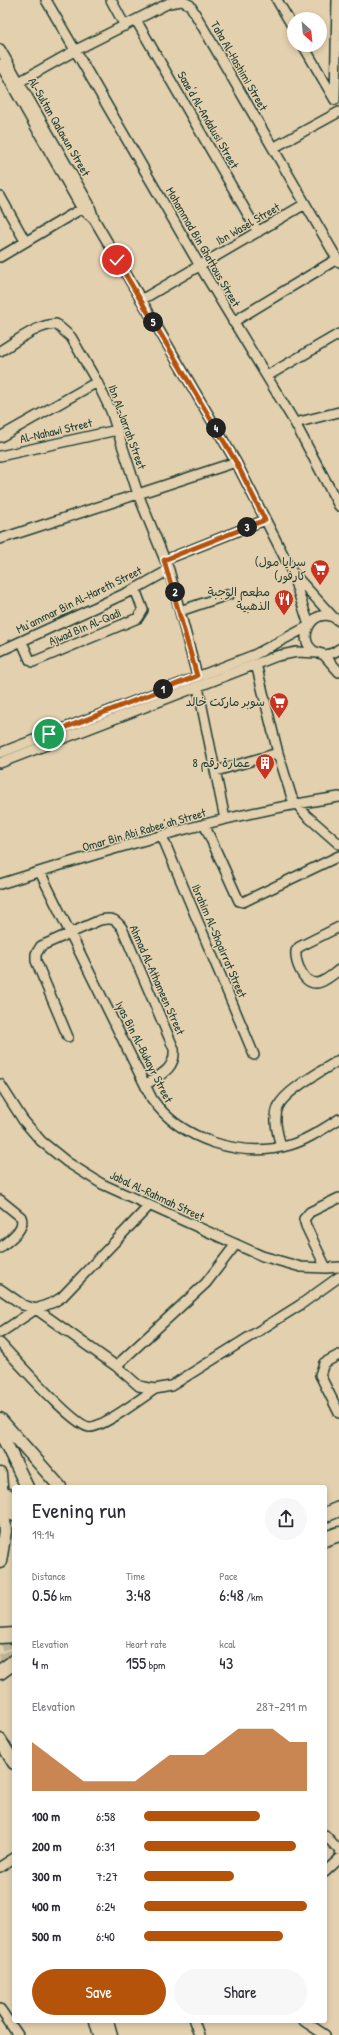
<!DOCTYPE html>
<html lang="en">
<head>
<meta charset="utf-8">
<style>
  :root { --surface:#fff; --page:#f7f7f7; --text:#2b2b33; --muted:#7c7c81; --accent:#b45309 }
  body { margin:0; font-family:"Patrick Hand","Playpen Sans Arabic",sans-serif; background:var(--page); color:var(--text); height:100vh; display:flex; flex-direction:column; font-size:15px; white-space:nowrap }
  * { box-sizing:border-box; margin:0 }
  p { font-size:13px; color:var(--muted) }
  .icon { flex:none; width:22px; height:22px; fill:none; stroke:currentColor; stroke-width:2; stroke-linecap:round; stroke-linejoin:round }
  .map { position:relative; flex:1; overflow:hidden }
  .details { position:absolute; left:12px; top:1485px; width:315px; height:538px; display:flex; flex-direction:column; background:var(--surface); border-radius:4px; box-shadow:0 2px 6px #0003 }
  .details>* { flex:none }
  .needle { width:26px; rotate:153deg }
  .fabs { position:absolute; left:287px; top:12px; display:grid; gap:8px }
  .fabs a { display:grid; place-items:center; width:40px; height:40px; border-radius:50%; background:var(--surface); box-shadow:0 2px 6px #0003; font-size:20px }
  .pin { position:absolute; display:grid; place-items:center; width:34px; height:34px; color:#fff; margin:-17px; border:2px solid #fff; border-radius:50%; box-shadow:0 1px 4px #0007 }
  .km { position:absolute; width:20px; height:20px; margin:-10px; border-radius:50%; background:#222; color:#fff; font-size:11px; line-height:20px; text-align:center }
  .round { display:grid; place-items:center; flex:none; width:42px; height:42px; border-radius:21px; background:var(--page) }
  .overview { display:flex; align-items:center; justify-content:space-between; height:68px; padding:0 20px }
  h1 { font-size:22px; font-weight:600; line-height:30px }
  .stats { display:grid; grid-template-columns:repeat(3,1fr); gap:6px; height:68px; padding:4px 20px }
  .stats div { display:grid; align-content:center }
  .stats b { font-size:17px; font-weight:600 }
  .stats small { font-size:11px; font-weight:400 }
  .stats p { font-size:11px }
  .chart { height:112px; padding:8px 20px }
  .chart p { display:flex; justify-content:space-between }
  .chart svg { width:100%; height:72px; margin-top:4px; fill:var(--accent); opacity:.7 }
  .primary-button { display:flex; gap:8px; margin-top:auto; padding:8px 20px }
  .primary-button a { flex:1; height:46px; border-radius:24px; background:var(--accent); color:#fff; font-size:16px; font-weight:600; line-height:46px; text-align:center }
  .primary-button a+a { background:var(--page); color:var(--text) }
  ul { padding:0 20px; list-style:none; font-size:13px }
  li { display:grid; grid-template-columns:64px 48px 1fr; align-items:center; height:30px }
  li i { height:10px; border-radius:5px; background:var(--accent) }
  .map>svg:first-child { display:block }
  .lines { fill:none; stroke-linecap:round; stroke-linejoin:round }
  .highway-tunnel { stroke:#bcb396; stroke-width:14; stroke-dasharray:14 7; stroke-linecap:butt }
  .minor-casing { stroke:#1f3d34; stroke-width:12 }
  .major-casing { stroke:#1f3d34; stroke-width:15 }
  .highway-casing { stroke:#1f3d34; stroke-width:17 }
  .minor { stroke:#e3d0ae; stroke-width:9 }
  .major { stroke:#e3d0ae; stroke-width:12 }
  .highway { stroke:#e3d0ae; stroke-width:14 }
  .route-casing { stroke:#fff; stroke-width:8 }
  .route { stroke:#b45309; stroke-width:5 }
  .labels { text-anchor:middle; stroke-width:3; stroke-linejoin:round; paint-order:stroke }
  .street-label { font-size:12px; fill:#1f3d34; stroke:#e3d0ae }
  .poi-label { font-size:12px; fill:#1f3d34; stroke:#e3d0ae; text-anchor:end }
</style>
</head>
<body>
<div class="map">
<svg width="339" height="2035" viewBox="0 0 339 2035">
  <rect width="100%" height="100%" fill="#e3d0ae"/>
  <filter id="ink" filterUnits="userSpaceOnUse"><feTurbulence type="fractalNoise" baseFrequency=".025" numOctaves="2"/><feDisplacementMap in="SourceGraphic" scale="8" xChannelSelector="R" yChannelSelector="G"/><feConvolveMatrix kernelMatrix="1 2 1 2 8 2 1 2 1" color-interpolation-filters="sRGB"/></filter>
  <g filter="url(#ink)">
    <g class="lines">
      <path class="highway-tunnel" d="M 0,1644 L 14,1639
        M 0,1661 L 14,1656"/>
      <g class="minor-casing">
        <path id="minor" d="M 46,0 L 200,266 L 295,423 L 339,506
          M 111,0 L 125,26
          M 277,0 L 294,29
          M 136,20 L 258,232
          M 303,45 L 335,100
          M 0,49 L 89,204 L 94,219 L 236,462 L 292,572 L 333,617
          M 0,64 L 82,209 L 94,219
          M 19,82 L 76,50 L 169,3 L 182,1 L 190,5 L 339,262
          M 335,100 L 337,0
          M 273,148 L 339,112
          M 0,196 L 25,241
          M 0,257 L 86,206
          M 141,300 L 305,204
          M 233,322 L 337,259
          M 0,351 C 17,341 36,325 56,324 L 71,337 L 97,382 L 111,411 L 138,494 L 169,570 L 197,676
          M 267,376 L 339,334
          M 295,423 L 339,412
          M 0,437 L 97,382
          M 0,456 L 117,430
          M 0,539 L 236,462
          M 165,560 L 265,520
          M 293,576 L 309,625
          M 180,611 L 230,594
          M 339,621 C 312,599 290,648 322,654 C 328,656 334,653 339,649
          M 22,642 L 30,660 L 33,662 L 138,618 L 143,610 L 135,589
          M 0,651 L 135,589 L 169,570
          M 324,655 L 339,672
          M 256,664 L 278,753 L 292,798 L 306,815 L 339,844
          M 198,687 L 225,819
          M 0,753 L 254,655 L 307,627
          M 0,763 L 277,656 L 297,652 L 317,653
          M 216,771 L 278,753
          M 204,824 L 239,901 L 243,902 L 339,856
          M 162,836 L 254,1055
          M 40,872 L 152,1099 C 181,1140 242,1159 290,1145 C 307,1140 323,1129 339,1119
          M 0,884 C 111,849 224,814 339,797
          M 339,927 L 299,947 L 296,951 C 295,962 303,984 317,983 C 325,982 332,975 339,970
          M 68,1037 L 36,961 L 36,954 L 41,946 L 100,920 C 111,918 115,918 122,928 L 174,1049 C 176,1069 160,1075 145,1085
          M 0,1084 L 23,1120 L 41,1141 L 67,1162 L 102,1184 L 262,1256 L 301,1267 L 326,1268 L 339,1267
          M 281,1147 C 278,1135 273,1119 278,1107 C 284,1091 324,1070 339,1060
          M 0,1200 L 21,1217 C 26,1230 8,1240 0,1248
          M 326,1268 L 306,1226 L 304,1219 L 310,1212 L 339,1198
          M 0,1289 L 23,1305 L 36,1309 L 54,1302 L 62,1297 L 149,1206
          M 0,1333 L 36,1309 L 116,1366 L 139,1386 L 155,1389 L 171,1386 L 300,1305 L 339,1277
          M 0,1343 C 14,1358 73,1425 89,1427 C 101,1429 143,1397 155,1389
          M 339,1355 L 324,1363 L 320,1375 L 339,1413
          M 116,1366 L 206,1283 L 236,1244
          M 325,1835 L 339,1850
          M 0,1867 L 14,1858
          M 325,1872 L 339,1859
          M 0,2009 L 18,2035
          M 194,2021 L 199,2035
          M 304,2021 L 325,2035"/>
      </g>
      <g class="major-casing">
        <path id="major" d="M 0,1419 L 60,1487
          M 0,1431 L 27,1487
          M 0,1474 L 5,1531 L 0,1562
          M 8,1495 L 14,1515
          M 0,1740 L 14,1763
          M 96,2021 L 100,2035
          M 107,2021 L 111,2035"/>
      </g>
      <g class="highway-casing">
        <path id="highway" d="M 325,1515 L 339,1509
          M 325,1539 L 339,1534
          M 0,1636 L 14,1635
          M 0,1672 L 14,1662"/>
      </g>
      <use href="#minor" class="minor"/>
      <use href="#major" class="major"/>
      <use href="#highway" class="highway"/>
    </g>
  </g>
  <g class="lines" filter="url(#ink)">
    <g class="route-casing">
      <path id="route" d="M 49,734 L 197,676 L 164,560 L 265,520 L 236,462 L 117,260"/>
    </g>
    <use href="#route" class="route"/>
  </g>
  <defs>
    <g id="supermarket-pin" transform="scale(1)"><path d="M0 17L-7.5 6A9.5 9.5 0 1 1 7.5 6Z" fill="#c8321e" stroke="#e3d0ae"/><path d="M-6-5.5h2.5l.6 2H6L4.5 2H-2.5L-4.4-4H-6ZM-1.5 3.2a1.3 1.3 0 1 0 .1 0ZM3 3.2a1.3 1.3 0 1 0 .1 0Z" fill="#fff"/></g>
    <g id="restaurant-pin" transform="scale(1)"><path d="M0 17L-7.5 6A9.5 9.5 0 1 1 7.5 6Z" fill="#c8321e" stroke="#e3d0ae"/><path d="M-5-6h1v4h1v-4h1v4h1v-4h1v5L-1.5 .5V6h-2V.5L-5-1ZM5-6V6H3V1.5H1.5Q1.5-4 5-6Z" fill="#fff"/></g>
    <g id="building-pin" transform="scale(1)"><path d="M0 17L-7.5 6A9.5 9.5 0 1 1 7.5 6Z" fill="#c8321e" stroke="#e3d0ae"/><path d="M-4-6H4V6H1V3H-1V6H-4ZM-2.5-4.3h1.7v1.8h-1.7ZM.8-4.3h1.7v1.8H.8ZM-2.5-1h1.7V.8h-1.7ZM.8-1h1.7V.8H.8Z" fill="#fff"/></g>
  </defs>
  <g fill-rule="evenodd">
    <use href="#supermarket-pin" x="320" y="569"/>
    <use href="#restaurant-pin" x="284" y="599"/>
    <use href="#supermarket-pin" x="279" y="702"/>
    <use href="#building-pin" x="265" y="763"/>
  </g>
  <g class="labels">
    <g class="street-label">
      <text transform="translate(239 66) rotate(60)" y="4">Taha Al-Hashimi Street</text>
      <text transform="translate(208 120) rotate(60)" y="4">Saae'd Al-Andalusi Street</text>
      <text transform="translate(59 127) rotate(60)" y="4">Al-Sultan Qalawun Street</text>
      <text transform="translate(248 224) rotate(-30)" y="4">Ibn Wasel Street</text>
      <text transform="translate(203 247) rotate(60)" y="4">Mohammad Bin Ghattous Street</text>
      <text transform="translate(127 427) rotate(70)" y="4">Ibn Al-Jarrah Street</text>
      <text transform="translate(56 431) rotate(-13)" y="4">Al-Nahawi Street</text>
      <text transform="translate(79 600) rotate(-26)" y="4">Mu’ammar Bin Al-Hareth Street</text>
      <text transform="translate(85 627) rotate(-23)" y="4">Ajwad Bin Al-Qadi</text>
      <text transform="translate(144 830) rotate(-16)" y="4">Omar Bin Abi Rabee’ah Street</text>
      <text transform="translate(219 941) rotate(67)" y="4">Ibrahim Al-Shqairrat Street</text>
      <text transform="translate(157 980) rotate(66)" y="4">Ahmad Al-Athameen Street</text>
      <text transform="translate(144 1052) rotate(63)" y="4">Iyas Bin Al-Bukayr Street</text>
      <text transform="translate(157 1196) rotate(25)" y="4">Jabal Al-Rahmah Street</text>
    </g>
    <g class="poi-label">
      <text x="306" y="566">(سرايا مول<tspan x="306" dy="14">(كارفور</tspan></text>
      <text x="270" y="596">مطعم الوجبة<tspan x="270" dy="14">الذهبية</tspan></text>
      <text x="265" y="706">سوبر ماركت خالد</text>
      <text x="251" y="767">عمارة رقم 8</text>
    </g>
  </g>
</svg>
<div class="fabs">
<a><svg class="needle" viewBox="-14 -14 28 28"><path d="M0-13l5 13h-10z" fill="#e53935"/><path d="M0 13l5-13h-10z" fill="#7c7c81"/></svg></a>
</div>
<div class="pin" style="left:49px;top:734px;background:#1e9e55"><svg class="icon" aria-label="arrive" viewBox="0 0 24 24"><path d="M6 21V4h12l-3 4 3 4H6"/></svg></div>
<div class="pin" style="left:117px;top:260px;background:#d93025"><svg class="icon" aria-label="check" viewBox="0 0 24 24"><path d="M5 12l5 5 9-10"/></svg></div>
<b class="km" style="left:163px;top:689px">1</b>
<b class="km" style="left:175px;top:592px">2</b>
<b class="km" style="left:247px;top:527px">3</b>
<b class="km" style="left:216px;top:428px">4</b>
<b class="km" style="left:153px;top:322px">5</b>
<section class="details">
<div class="overview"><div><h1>Evening run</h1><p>19:14</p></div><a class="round"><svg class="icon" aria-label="share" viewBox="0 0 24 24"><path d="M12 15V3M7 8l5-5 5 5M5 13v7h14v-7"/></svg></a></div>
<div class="stats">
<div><p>Distance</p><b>0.56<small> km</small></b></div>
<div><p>Time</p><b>3:48</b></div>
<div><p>Pace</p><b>6:48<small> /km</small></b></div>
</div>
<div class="stats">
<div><p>Elevation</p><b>4<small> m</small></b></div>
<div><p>Heart rate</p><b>155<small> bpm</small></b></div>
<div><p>kcal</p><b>43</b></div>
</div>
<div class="chart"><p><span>Elevation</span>287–291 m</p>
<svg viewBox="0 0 160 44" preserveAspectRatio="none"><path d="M0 44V14L10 22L20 30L30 38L40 38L50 38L60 38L70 30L80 22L90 22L100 22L110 14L120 6L130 6L140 6L150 14L160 14V44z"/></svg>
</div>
<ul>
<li><b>100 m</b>6:58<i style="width:71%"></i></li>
<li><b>200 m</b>6:31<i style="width:93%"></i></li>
<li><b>300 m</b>7:27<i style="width:55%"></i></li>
<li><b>400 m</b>6:24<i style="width:100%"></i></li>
<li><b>500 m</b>6:40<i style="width:85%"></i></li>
</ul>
<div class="primary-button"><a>Save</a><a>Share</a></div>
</section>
</div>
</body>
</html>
